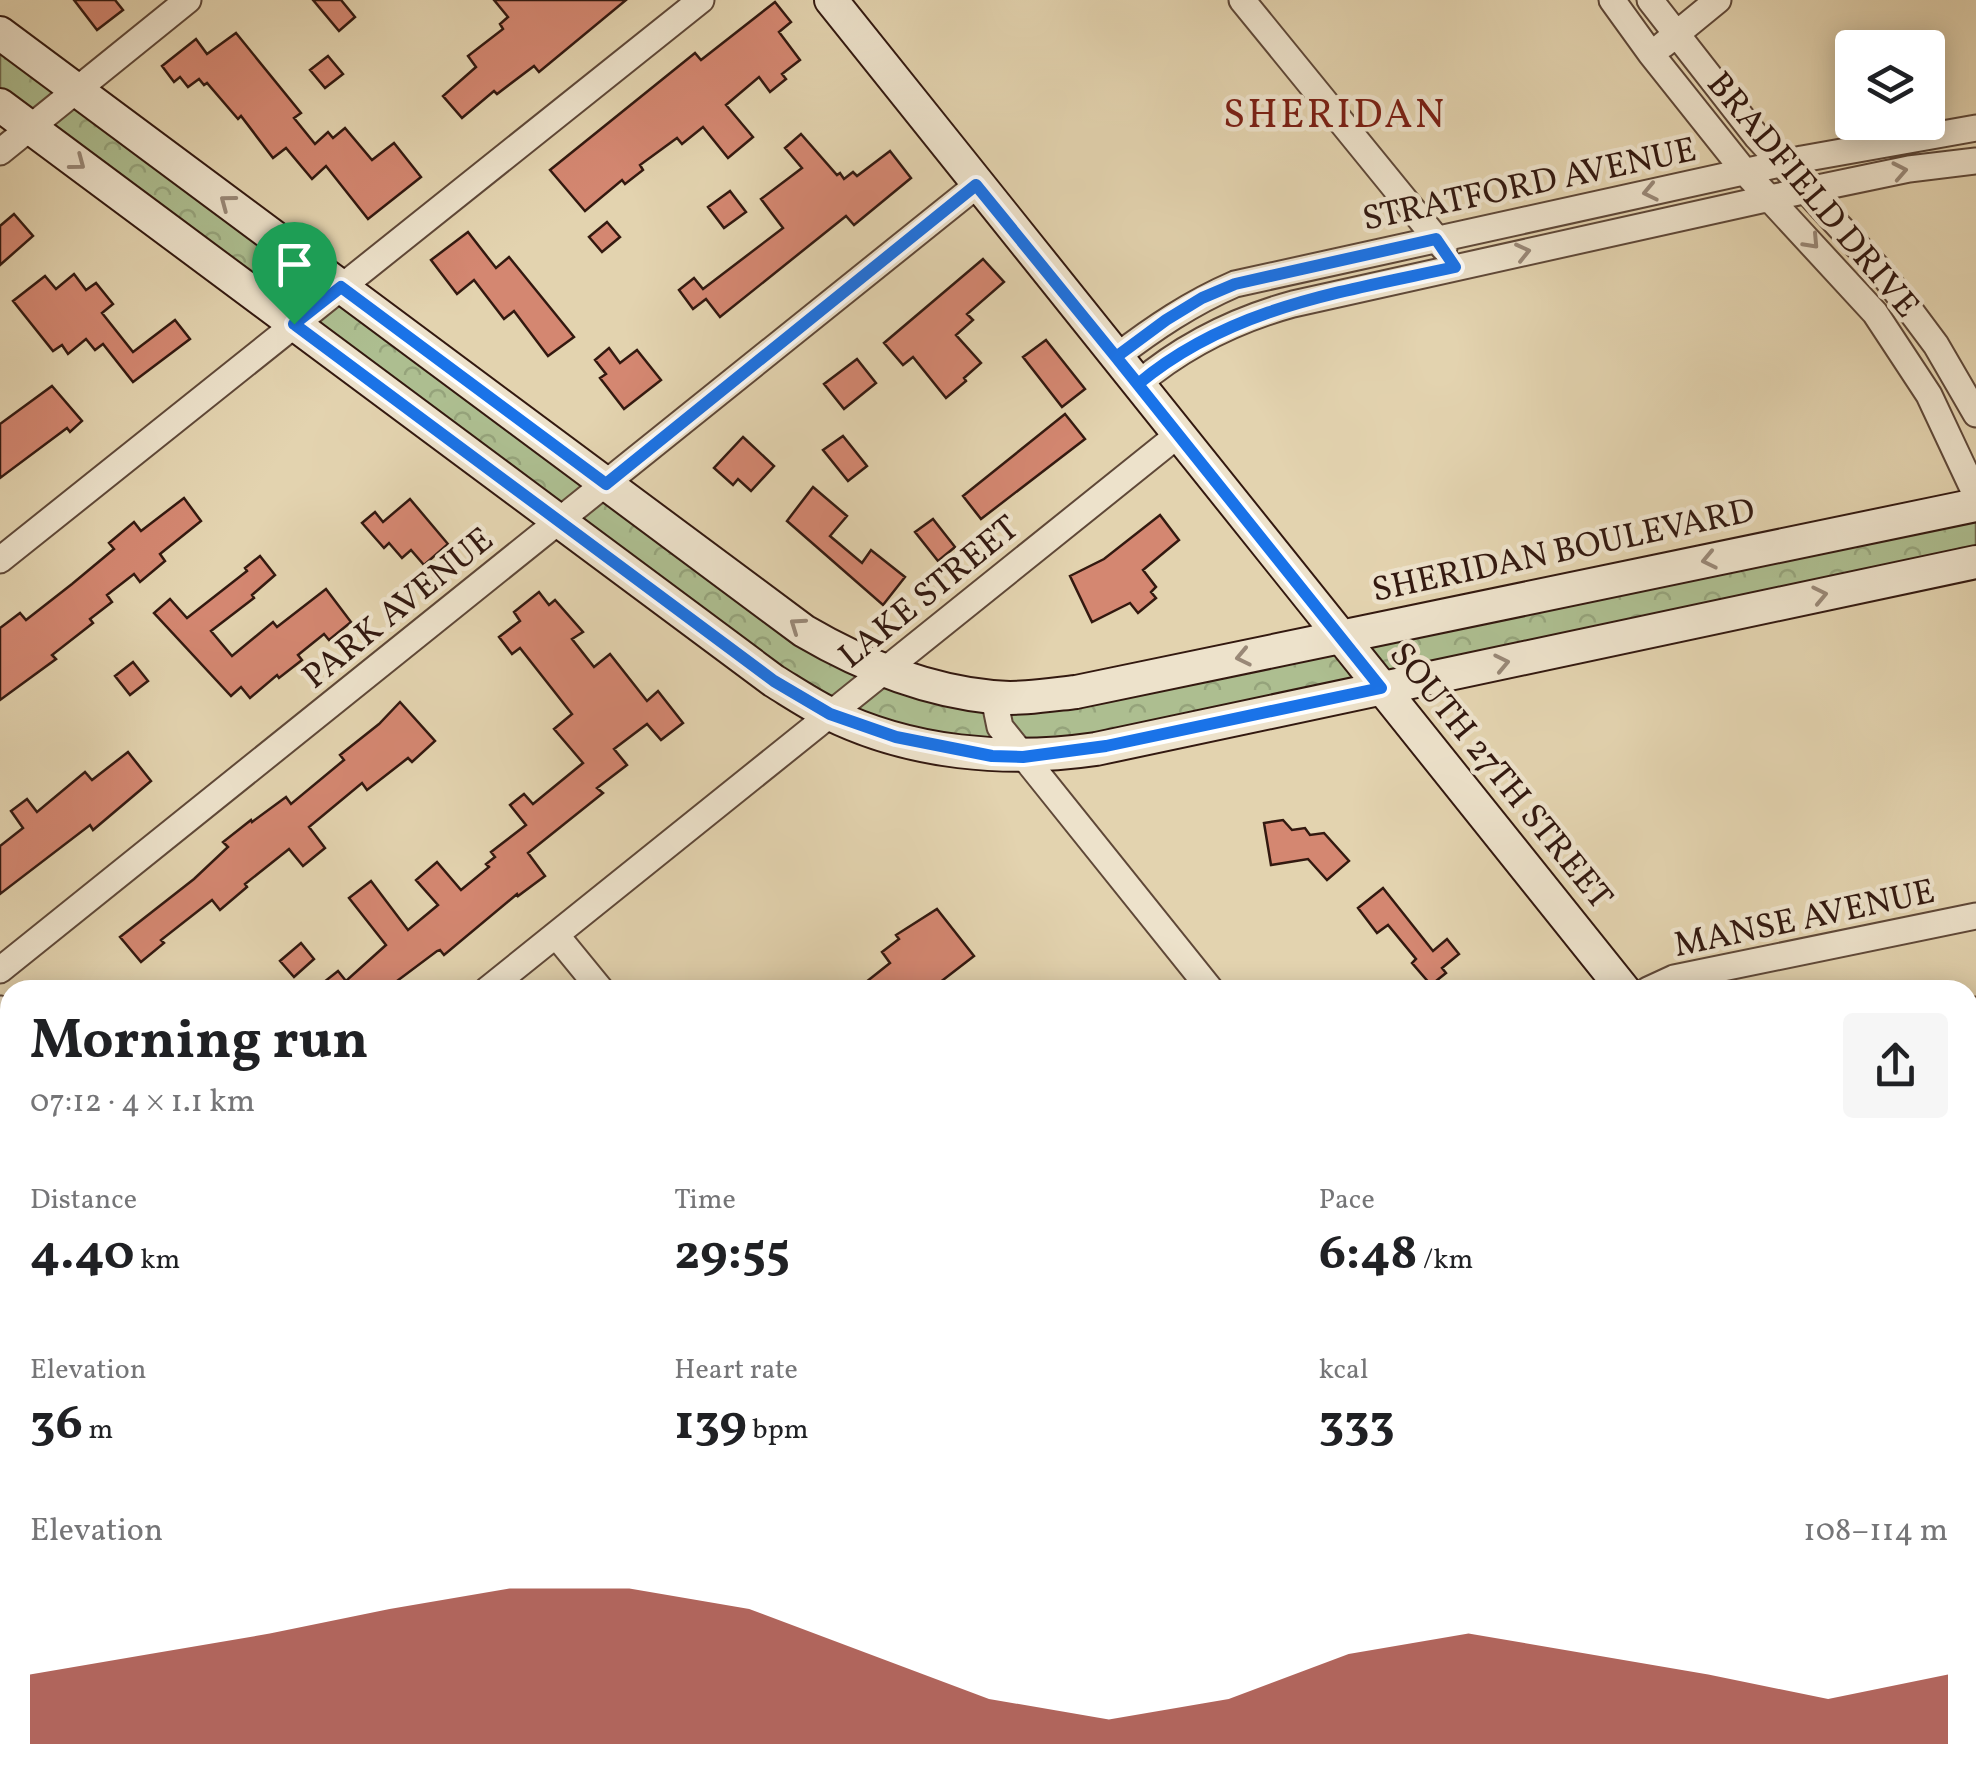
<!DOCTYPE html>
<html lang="en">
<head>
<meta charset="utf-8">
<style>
  :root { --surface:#fff; --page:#f6f6f6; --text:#202124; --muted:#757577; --accent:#8f2418 }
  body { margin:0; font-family:Vollkorn,serif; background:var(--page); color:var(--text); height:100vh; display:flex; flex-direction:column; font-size:38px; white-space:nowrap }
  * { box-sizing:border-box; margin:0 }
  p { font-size:32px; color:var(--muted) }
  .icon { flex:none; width:55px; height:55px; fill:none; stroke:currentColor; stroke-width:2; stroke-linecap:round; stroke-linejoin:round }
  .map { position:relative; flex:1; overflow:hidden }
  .drawer { position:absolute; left:0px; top:980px; width:1978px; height:810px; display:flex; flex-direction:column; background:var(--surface); border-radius:30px 30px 0 0; box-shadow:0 5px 25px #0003 }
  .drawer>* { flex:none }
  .tools { position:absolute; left:1835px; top:30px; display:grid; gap:20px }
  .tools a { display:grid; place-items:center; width:110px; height:110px; border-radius:10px; background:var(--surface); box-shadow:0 5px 25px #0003; font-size:50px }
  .pin { position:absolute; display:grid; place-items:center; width:85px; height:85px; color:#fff; margin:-102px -42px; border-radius:50% 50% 50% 0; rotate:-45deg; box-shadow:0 0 10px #0007 }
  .pin .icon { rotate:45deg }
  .round { display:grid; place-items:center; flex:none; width:105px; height:105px; border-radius:10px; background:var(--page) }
  .summary { display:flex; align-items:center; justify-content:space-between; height:170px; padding:0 30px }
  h1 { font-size:55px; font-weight:700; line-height:75px }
  .stats { display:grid; grid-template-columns:repeat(3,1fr); gap:15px; height:170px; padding:10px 30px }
  .stats div { display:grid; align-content:center }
  .stats b { font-size:50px; font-weight:700 }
  .stats small { font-size:28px; font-weight:400 }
  .stats p { font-size:28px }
  .chart { height:280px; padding:20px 30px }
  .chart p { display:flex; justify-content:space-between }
  .chart svg { width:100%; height:180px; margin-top:10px; fill:var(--accent); opacity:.7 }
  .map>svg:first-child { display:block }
  .park { fill:url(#park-crowns); stroke:#706c50; stroke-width:2.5 }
  .garden { fill:url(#garden-dots); stroke:#706c50; stroke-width:2.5 }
  .building { fill:#d48771; stroke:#331910; stroke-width:2.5 }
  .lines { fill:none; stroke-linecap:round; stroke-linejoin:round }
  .street-casing { stroke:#5f4838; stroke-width:29 }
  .secondary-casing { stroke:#331910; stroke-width:36 }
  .street { stroke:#ede2cb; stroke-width:25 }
  .secondary { stroke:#ede2cb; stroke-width:32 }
  .oneway { stroke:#987 }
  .route-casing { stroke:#fff; stroke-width:20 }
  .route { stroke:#1a73e8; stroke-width:12 }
  .labels { text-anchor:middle; stroke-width:9; stroke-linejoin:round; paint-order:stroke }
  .street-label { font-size:35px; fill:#331910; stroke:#ede2cb }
  .quarter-label { font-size:40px; letter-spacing:2.5px; fill:#7a1f14; stroke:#ede2cb }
</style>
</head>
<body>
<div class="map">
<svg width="1976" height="1790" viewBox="0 0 1976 1790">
  <defs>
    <pattern id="park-crowns" width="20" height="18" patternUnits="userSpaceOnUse" patternTransform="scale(2.5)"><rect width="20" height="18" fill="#adbe90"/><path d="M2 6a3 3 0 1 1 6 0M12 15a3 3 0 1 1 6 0" fill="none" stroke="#95a37b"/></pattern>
    <pattern id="garden-dots" width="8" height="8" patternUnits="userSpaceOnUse" patternTransform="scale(2.5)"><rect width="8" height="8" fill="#adbe90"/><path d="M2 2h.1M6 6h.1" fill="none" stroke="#95a37b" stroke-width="1.8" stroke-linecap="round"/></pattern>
  </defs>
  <rect width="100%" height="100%" fill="#e3d3af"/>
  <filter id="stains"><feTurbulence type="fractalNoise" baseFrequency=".002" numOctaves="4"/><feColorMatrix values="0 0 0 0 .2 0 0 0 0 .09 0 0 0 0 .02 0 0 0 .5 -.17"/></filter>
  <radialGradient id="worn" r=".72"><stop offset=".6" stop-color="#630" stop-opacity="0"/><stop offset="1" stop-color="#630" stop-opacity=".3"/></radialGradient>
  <path class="park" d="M 0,33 L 804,631 L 994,698 L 1976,505 L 1976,562 L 1057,754 L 830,714 L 0,105 Z"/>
  <path class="garden" d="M 990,1780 L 1086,1780 L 1073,1790 L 978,1790 Z"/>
  <path class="building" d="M 74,0 L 115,0 L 123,10 L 97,30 Z
    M 313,0 L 341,0 L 355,17 L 339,31 Z
    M 494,0 L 626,0 L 539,72 L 534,66 L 497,94 L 494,91 L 462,118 L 443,96 L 476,67 L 468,56 L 503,29 L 500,24 L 508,17 Z
    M 775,2 L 791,22 L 779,32 L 800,60 L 782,74 L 786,79 L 770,92 L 759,77 L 726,105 L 753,137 L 728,158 L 703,127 L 682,144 L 677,138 L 640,165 L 643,170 L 625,184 L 622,180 L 585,211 L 550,170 L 695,53 L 701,60 Z
    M 236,33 L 301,113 L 294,118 L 315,144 L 328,132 L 333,138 L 345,128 L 372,160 L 394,143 L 421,177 L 368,219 L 326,166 L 312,179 L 286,148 L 273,158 L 241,116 L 238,119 L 207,83 L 204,85 L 199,79 L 188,87 L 180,77 L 174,82 L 162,66 L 196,39 L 207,54 Z
    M 328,56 L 343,74 L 325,88 L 310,70 Z
    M 801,134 L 837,175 L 840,173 L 844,179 L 853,172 L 857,176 L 890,151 L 911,178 L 854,225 L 846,216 L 720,317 L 706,299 L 693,309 L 679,290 L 694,278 L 703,289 L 783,228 L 761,199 L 802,168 L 785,148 Z
    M 730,191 L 746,212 L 724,228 L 708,207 Z
    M 14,214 L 33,236 L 0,265 L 0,226 Z
    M 607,222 L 620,237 L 602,252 L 589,237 Z
    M 468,232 L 496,268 L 509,257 L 574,337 L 548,356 L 514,311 L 504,319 L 474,280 L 457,294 L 431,260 Z
    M 983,259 L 1004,282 L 967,314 L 973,320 L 956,335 L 981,363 L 964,378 L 966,381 L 946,398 L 913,357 L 903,365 L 884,343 Z
    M 74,274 L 86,290 L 96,283 L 113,304 L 102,313 L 133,352 L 175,320 L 190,339 L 133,382 L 103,344 L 95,350 L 86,339 L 68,354 L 62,345 L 53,351 L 13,301 L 45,276 L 56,289 Z
    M 1046,340 L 1085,389 L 1062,407 L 1023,357 Z
    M 609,348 L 620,363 L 637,350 L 661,380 L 624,409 L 600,378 L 606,374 L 595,360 Z
    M 857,359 L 876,383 L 844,409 L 824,384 Z
    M 52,386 L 82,421 L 70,432 L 67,428 L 0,478 L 0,424 Z
    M 1065,414 L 1085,439 L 981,519 L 963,496 Z
    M 843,436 L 867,466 L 848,481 L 823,450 Z
    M 743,437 L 774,466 L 751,491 L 738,479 L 733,485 L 714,468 Z
    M 813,487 L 847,516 L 830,536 L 862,563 L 871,550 L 905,577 L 883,605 L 787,521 Z
    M 184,498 L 201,521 L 160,554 L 165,561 L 140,582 L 134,574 L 107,595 L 112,602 L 90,619 L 93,623 L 52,655 L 56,659 L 0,700 L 0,628 L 20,613 L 26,620 L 72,584 L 114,549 L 109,543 L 134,522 L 141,531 Z
    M 410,499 L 448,544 L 424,565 L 411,550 L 402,558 L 389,543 L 384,548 L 362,523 L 375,512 L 383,522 Z
    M 1160,515 L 1179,540 L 1143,570 L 1156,587 L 1151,592 L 1156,598 L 1138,613 L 1130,603 L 1092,622 L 1070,576 L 1104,559 Z
    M 933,519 L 955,547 L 938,561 L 915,532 Z
    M 260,556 L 275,575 L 252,595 L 254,598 L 211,631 L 232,656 L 273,622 L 277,627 L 326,589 L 351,622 L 329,640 L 324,634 L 298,655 L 302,660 L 279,678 L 277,675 L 250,698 L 241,687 L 231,696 L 154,613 L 170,599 L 187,618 L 247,571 L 245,568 Z
    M 539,592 L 549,605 L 555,600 L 583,632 L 572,639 L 594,667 L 610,654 L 647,701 L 658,691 L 683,723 L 661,740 L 647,724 L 614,749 L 627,765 L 597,788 L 603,793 L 528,853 L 545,876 L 518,896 L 517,894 L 444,955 L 440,950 L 437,951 L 385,990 L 314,990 L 338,971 L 346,981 L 386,945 L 349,898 L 371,881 L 408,930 L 438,905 L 416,880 L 437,862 L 461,890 L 489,867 L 486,864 L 495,857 L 491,852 L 526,825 L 510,805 L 524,794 L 533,804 L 583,763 L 554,729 L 572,714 L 520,648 L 512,654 L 499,637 L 520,621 L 514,612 Z
    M 133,662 L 148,681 L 130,695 L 115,676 Z
    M 400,702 L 435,741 L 412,762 L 408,758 L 367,790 L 362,783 L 309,827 L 325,848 L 303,866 L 289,849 L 245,884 L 247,887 L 220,910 L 212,900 L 161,940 L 164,943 L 141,962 L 120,937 L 194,879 L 228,847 L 223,842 L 251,820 L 252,822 L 286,797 L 291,804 L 344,760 L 340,755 L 379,724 Z
    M 128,752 L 151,781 L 93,830 L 90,825 L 0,894 L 0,846 L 23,828 L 11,811 L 27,799 L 37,812 L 85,772 L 92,780 Z
    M 1283,820 L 1292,830 L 1305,828 L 1310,835 L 1324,833 L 1349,861 L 1327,880 L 1308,859 L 1271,865 L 1264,823 Z
    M 1383,888 L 1433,951 L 1447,939 L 1459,954 L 1442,968 L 1446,973 L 1431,985 L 1412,963 L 1416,959 L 1388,925 L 1377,933 L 1358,908 Z
    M 937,909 L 974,956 L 930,990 L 913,990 L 908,983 L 898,990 L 856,990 L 890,963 L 882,952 L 899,939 L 896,935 Z
    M 301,943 L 314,959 L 294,977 L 280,961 Z"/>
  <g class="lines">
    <g class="street-casing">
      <path id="street" d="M 1242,0 L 1444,248
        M 1612,0 L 1651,54 L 1745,172 L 1875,313 L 1929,395 L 1976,495
        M 1650,0 L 1757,137 L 1883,274 L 1936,345 L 1976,414
        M 1663,45 L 1718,0
        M 0,152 L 188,0
        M 1116,357 C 1154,328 1191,303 1235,284 L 1802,159 L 1976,128
        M 1138,384 C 1184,345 1235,320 1293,304 L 1770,198 L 1909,169 L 1976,161
        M 0,560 L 701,0
        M 994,698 L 1000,727 L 1211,990
        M 556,935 L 601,990
        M 0,970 L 977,185
        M 487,990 L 1179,434
        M 1648,990 L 1674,978 L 1976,916
        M 0,1009 L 10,1022
        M 1968,1032 L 1976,1010
        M 1968,1107 L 1976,1090
        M 0,1380 L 10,1372
        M 586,1780 L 594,1790
        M 646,1780 L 654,1790
        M 1743,1780 L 1746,1790
        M 16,1790 L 25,1780
        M 514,1790 L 527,1780
        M 970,1790 L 982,1780
        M 1088,1790 L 1101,1780"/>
    </g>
    <g class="secondary-casing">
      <path id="secondary" d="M 831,0 L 1624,990
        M 0,33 L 804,631 C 862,665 923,690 992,697 C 1019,700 1049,695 1076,692 L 1976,505
        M 0,105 L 774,681 C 792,692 810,704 828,713 C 910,754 1007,762 1096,749 L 1976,562
        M 1968,1418 L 1976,1429
        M 1537,1790 L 1549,1780"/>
    </g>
    <use href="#street" class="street"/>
    <use href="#secondary" class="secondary"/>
  </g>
  <defs><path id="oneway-chevron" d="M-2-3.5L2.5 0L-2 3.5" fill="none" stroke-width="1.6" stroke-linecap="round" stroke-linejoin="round" transform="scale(2.5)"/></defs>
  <g class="oneway">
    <use href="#oneway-chevron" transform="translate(78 163) rotate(37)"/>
    <use href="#oneway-chevron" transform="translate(1900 171) rotate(-11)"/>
    <use href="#oneway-chevron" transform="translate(1650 192) rotate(168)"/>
    <use href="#oneway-chevron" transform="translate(227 202) rotate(-143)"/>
    <use href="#oneway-chevron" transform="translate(1812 242) rotate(47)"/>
    <use href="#oneway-chevron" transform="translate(1523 252) rotate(-13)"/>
    <use href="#oneway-chevron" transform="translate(1709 560) rotate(168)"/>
    <use href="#oneway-chevron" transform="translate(1820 595) rotate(-12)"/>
    <use href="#oneway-chevron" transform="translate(797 625) rotate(-145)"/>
    <use href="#oneway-chevron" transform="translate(1243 657) rotate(168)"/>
    <use href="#oneway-chevron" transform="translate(1502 663) rotate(-12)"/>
  </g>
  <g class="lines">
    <g class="route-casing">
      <path id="route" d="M 294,324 L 774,681 L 830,714 L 896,737 L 992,756 L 1023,757 L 1106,746 L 1381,688 L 1116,357 L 1166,320 L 1202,298 L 1235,284 L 1436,239 L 1455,267 C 1341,292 1230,307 1138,384 L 1116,357 L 976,185 L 606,484 L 341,287 L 294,324"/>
    </g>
    <use href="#route" class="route"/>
  </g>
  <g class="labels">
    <g class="street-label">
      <text transform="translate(1529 183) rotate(-12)" y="12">STRATFORD AVENUE</text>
      <text transform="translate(1814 194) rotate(50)" y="12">BRADFIELD DRIVE</text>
      <text transform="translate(1563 549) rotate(-12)" y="12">SHERIDAN BOULEVARD</text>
      <text transform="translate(928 591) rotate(-39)" y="12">LAKE STREET</text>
      <text transform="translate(397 607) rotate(-39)" y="12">PARK AVENUE</text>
      <text transform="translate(1502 775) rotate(51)" y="12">SOUTH 27TH STREET</text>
      <text transform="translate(1804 917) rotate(-12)" y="12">MANSE AVENUE</text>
    </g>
    <g class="quarter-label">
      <text x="1335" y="127">SHERIDAN</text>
    </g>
  </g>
  <rect width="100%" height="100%" filter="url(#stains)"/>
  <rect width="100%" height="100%" fill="url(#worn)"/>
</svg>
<div class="tools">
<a><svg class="icon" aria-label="layers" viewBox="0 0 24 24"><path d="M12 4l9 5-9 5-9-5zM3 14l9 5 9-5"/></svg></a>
</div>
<div class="pin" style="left:294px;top:324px;background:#1e9e55"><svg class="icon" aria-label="arrive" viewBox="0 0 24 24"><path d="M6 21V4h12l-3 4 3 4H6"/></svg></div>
<section class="drawer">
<div class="summary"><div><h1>Morning run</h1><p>07:12 · 4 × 1.1 km</p></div><a class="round"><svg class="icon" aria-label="share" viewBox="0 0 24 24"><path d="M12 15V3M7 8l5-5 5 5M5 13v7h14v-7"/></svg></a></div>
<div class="stats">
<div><p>Distance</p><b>4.40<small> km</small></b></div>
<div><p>Time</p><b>29:55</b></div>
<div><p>Pace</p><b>6:48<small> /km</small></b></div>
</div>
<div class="stats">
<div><p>Elevation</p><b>36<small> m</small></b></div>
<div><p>Heart rate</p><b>139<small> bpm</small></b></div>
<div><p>kcal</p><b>333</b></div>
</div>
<div class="chart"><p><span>Elevation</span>108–114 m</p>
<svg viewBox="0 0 160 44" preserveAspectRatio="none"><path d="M0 44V27L10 22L20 17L30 11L40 6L50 6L60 11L70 22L80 33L90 38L100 33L110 22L120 17L130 22L140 27L150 33L160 27V44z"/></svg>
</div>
</section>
</div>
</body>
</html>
